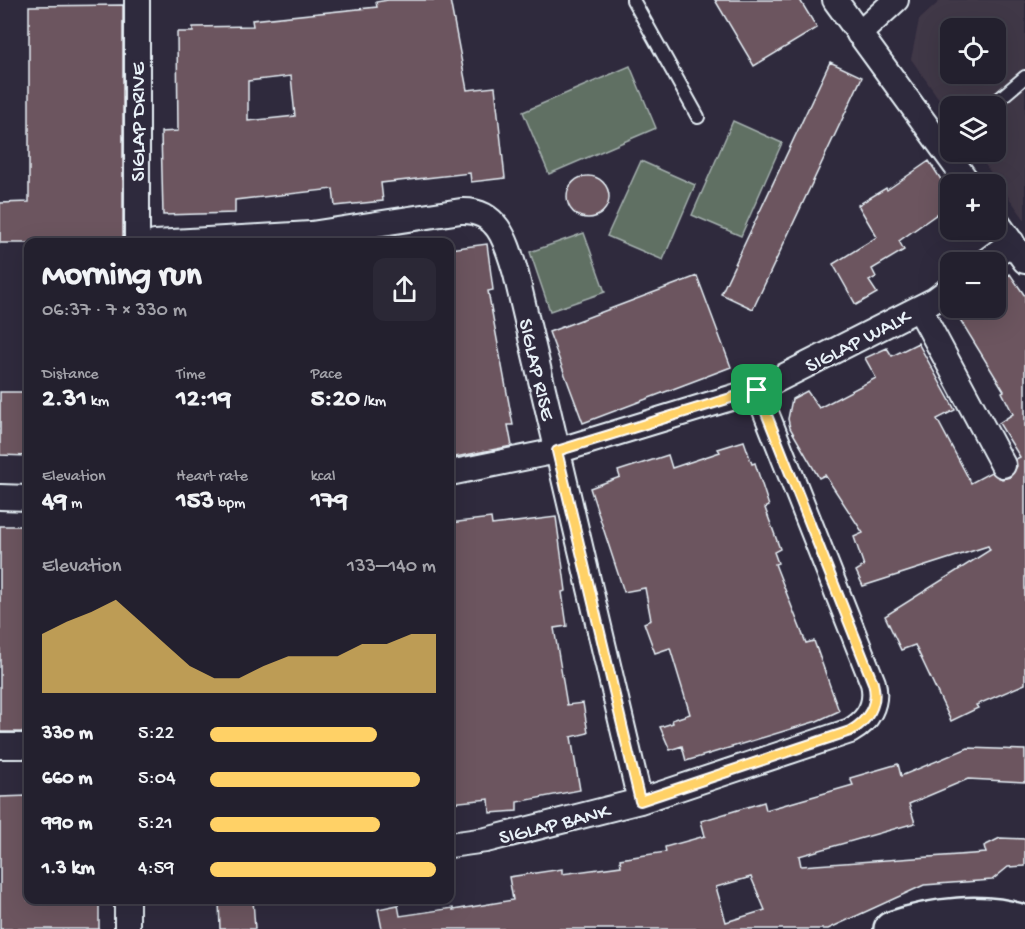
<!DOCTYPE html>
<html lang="en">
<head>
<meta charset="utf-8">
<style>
  :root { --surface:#23202e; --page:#2b2836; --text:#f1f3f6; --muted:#a3a3aa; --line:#403e4a; --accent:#ffd166 }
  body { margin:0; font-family:"Gochi Hand",sans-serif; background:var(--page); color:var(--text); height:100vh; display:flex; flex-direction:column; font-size:22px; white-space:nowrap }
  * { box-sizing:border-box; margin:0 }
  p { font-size:20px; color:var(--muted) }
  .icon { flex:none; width:33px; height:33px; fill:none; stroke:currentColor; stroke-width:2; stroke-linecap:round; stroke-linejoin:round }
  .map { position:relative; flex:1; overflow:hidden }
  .panel { position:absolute; left:24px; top:238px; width:430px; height:666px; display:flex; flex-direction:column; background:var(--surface); border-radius:12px; box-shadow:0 6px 24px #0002,0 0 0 2px var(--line) }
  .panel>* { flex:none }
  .tools { position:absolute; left:940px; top:18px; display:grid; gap:12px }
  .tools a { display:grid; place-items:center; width:66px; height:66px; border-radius:12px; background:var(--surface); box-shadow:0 6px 24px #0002,0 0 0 2px var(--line); font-size:30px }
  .pin { position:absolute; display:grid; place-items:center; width:51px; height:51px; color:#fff; margin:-26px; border-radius:12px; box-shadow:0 3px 9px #0006 }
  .round { display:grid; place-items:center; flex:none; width:63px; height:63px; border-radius:12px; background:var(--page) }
  .head { display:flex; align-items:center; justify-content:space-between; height:102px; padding:0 18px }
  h1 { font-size:33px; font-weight:800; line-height:45px }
  .metrics { display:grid; grid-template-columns:repeat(3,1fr); gap:9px; height:102px; padding:6px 18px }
  .metrics div { display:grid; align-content:center }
  .metrics b { font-size:26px; font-weight:800 }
  .metrics small { font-size:16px; font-weight:400 }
  .metrics p { font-size:16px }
  .chart { height:168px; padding:12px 18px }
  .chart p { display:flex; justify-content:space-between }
  .chart svg { width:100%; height:108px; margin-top:6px; fill:var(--accent); opacity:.7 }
  ul { padding:0 18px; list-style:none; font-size:20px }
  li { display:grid; grid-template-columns:96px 72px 1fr; align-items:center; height:45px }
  li i { height:15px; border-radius:8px; background:var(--accent) }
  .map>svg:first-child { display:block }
  .built { fill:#413747; fill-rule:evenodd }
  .green { fill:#616f64; stroke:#a4b0ae; stroke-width:1.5 }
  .building { fill:#6c555e; stroke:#e8f1f8; stroke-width:1.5; fill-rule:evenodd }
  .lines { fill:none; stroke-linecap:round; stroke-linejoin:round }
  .service-casing { stroke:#e8f1f8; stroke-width:16 }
  .minor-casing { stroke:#e8f1f8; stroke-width:28 }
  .secondary-casing { stroke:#e8f1f8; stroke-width:38 }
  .service { stroke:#2f2a3d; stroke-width:12 }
  .minor { stroke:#2f2a3d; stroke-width:24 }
  .secondary { stroke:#2f2a3d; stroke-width:33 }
  .route-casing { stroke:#fff; stroke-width:12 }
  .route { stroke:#ffd166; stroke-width:8 }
  .labels { text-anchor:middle; stroke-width:6; stroke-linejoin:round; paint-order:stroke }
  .street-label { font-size:21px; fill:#e8f1f8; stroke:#2f2a3d }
</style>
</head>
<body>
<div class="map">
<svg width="1025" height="929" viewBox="0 0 1025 929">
  <rect width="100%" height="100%" fill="#2f2a3d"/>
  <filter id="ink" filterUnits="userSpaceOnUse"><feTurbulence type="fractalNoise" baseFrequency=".0167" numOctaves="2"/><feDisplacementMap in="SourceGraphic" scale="12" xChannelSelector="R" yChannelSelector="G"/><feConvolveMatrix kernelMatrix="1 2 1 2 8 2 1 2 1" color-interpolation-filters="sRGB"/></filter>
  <g filter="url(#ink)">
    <path class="built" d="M 941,0 L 1025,0 L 1025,220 L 976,152 L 996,152 L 996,106 L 951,106 L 951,116 L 911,59 L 919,20 ZM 951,28 L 996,28 L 996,74 L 951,74 Z"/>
    <path class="green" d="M 630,66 L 656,128 L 549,174 L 523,112 Z
      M 733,121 L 782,143 L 741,236 L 692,215 Z
      M 641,161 L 695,185 L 663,260 L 607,236 Z
      M 584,233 L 605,292 L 550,311 L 530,252 Z"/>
    <path class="building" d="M 388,0 L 450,0 L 467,90 L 495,87 L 505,178 L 471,182 L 470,173 L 381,183 L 383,201 L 335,206 L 333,189 L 235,200 L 235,213 L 163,215 L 161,132 L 178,131 L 177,32 L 193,32 L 193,27 L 253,26 L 252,20 L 377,7 L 376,2 ZM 291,76 L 295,116 L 248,121 L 248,81 Z
      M 715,0 L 800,0 L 817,28 L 754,66 Z
      M 123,5 L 123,243 L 0,243 L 0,203 L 29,202 L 29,6 Z
      M 830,62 L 862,77 L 753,309 L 721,294 Z
      M 929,161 L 951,195 L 951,204 L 899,241 L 904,250 L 872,269 L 876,277 L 869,281 L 877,293 L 856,305 L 833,264 L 877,237 L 858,205 L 886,188 L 887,190 Z
      M567 197a21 21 0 1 1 42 0a21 21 0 1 1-42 0Z
      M 487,244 L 493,290 L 488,291 L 513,425 L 508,425 L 512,446 L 450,458 L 450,249 Z
      M 1010,274 L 1025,296 L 1025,684 L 976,705 L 978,708 L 951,721 L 915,645 L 901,650 L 885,616 L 990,550 L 988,546 L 863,586 L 856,571 L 864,566 L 854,537 L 863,533 L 825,475 L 819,478 L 790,428 L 788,419 L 792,399 L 807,391 L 819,408 L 876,378 L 865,358 L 887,348 L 892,356 L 918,343 L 955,410 L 937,419 L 971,483 L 991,472 L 1002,479 L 1010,477 L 1017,466 L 1016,459 L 1020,457 L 999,423 L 1013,414 L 1002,392 L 1004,391 L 953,308 L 996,308 L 996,285 Z
      M 697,276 L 731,367 L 583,423 L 549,332 Z
      M 0,392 L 28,392 L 28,456 L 0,455 Z
      M 744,441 L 752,464 L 755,463 L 769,506 L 765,508 L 780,549 L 774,552 L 778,563 L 775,564 L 806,643 L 814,641 L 839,711 L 817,721 L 686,761 L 682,746 L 670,750 L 660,727 L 673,723 L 672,720 L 690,714 L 670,648 L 655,653 L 644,623 L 651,620 L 645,588 L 624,592 L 590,488 L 620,477 L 618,471 L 668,455 L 672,468 L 720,452 L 718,449 Z
      M 556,517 L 566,591 L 562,592 L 567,626 L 554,628 L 567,705 L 583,703 L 588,733 L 571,737 L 580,790 L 517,802 L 517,811 L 490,813 L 489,799 L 450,803 L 450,523 L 491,518 L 492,525 Z
      M 0,526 L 28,526 L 28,732 L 0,732 Z
      M 968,748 L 1025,750 L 1025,782 L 968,779 L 909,804 L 915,823 L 799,856 L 801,866 L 986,853 L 984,846 L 1000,838 L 1025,839 L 1025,866 L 1008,867 L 992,880 L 924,885 L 828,929 L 382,929 L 378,909 L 398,905 L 400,916 L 453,908 L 453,910 L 513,900 L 509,877 L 562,869 L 562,874 L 621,866 L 620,859 L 666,852 L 665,847 L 705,836 L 701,821 L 764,802 L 766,810 L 853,785 L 850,778 L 898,764 L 901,776 ZM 751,877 L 765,910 L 726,922 L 716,887 Z
      M 28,796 L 28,900 L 99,900 L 99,929 L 0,929 L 0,797 Z
      M 219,900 L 253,900 L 255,929 L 220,929 Z"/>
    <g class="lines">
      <g class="service-casing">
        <path id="service" d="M 633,0 L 698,117
          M 991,106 L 1025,77"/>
      </g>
      <g class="minor-casing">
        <path id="minor" d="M 835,0 L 969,184
          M 859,34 L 896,0
          M 996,221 L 1025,261
          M 137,243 L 137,0
          M 155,243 L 311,234 L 461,211 C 499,209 507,244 516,274 L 640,801
          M 985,262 L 1012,242
          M 919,308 L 1003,465
          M 450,473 L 557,451 L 757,390 L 935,300 L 951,288
          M 0,497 L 28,498
          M 0,746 L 28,746
          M 450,845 L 486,840 L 640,801 L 850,731 C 868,721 878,704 873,683 L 757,390
          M 127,929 L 127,900"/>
      </g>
      <g class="secondary-casing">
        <path id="secondary" d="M 891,929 C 931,915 986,908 1025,923"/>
      </g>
      <use href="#service" class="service"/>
      <use href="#minor" class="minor"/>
      <use href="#secondary" class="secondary"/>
    </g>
  </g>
  <g class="lines" filter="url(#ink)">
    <g class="route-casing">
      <path id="route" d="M 757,390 L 873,683 C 879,704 868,721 850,731 L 640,801 L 557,451 Z"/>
    </g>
    <use href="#route" class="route"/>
  </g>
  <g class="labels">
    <g class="street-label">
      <text transform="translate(137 122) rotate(-90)" y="7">SIGLAP DRIVE</text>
      <text transform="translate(857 340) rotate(-27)" y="7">SIGLAP WALK</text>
      <text transform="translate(538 369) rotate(77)" y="7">SIGLAP RISE</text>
      <text transform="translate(554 823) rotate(-14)" y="7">SIGLAP BANK</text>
    </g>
  </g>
</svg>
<div class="tools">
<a><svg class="icon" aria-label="locate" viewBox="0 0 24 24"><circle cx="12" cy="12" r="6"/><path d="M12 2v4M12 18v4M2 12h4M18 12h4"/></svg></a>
<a><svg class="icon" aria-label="layers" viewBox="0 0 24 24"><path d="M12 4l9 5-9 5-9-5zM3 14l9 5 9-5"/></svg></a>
<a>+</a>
<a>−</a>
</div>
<div class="pin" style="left:757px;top:390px;background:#1e9e55"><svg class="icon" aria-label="arrive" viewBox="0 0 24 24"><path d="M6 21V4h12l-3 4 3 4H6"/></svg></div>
<section class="panel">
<div class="head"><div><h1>Morning run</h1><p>06:37 · 7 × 330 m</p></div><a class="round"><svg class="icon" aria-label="share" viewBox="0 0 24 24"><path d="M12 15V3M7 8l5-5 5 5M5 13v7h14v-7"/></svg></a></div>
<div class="metrics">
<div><p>Distance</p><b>2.31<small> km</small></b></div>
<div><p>Time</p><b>12:19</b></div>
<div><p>Pace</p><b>5:20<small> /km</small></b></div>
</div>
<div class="metrics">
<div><p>Elevation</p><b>49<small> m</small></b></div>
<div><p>Heart rate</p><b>153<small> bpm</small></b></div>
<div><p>kcal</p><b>179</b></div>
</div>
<div class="chart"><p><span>Elevation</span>133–140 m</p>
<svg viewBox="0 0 160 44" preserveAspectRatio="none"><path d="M0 44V20L10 15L20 11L30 6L40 15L50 24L60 33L70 38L80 38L90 33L100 29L110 29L120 29L130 24L140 24L150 20L160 20V44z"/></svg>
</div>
<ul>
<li><b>330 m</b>5:22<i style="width:74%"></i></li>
<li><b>660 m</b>5:04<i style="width:93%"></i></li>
<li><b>990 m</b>5:21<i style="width:75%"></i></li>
<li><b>1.3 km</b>4:59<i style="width:100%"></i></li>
</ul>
</section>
</div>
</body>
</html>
